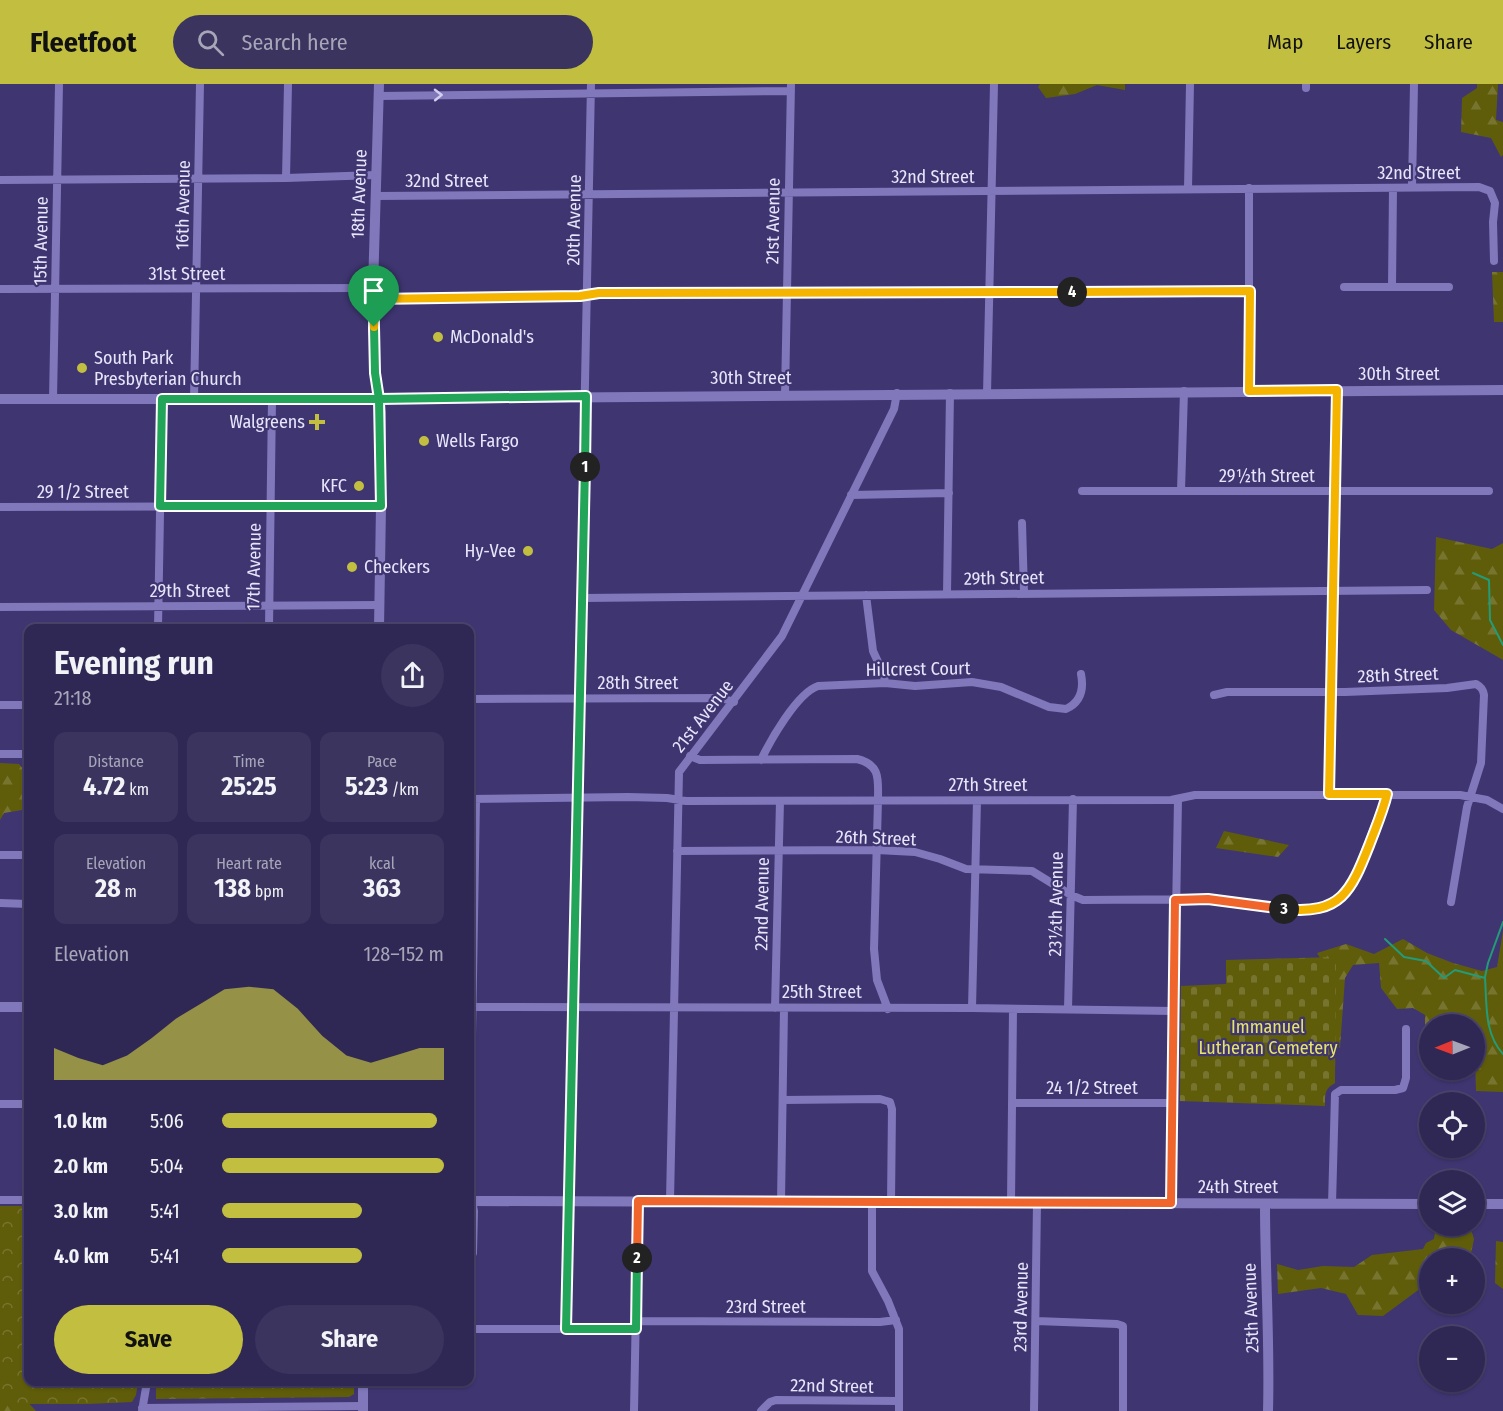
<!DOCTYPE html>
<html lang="en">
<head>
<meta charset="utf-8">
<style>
  :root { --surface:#2f2855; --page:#3b345f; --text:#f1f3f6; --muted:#a7a6b9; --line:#4a446c; --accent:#c1be40 }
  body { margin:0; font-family:"Fira Sans Condensed",sans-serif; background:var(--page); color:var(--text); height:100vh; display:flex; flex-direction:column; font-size:22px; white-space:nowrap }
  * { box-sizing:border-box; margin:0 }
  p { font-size:20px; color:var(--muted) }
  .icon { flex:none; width:33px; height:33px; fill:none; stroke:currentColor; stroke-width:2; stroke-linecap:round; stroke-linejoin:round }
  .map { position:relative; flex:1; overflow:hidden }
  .drawer { position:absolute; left:24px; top:540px; width:450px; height:762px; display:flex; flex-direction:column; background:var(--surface); border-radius:12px; box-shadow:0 2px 4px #0004,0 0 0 2px var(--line) }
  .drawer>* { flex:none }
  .needle { width:39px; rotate:269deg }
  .fabs { position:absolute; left:1419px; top:930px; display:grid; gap:12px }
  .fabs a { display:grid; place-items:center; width:66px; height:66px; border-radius:50%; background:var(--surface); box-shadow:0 2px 4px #0004,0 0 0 2px var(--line); font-size:30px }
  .pin { position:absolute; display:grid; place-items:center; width:51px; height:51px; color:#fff; margin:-62px -26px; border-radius:50% 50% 50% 0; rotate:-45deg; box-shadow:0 0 6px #0007 }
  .pin .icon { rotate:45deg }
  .km { position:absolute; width:30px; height:30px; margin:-15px; border-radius:50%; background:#222; color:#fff; font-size:16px; line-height:30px; text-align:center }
  .round { display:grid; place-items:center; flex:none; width:63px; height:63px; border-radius:32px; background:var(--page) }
  .headline { display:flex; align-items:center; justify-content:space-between; height:102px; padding:0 30px }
  h1 { font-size:33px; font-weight:700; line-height:45px }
  .metrics { display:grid; grid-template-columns:repeat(3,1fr); gap:9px; height:102px; padding:6px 30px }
  .metrics div { display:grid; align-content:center; border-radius:12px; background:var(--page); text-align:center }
  .metrics b { font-size:26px; font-weight:700 }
  .metrics small { font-size:16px; font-weight:400 }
  .metrics p { font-size:16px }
  .chart { height:168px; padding:12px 30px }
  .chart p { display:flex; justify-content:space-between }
  .chart svg { width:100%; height:108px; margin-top:6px; fill:var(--accent); opacity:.7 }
  .action { display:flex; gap:12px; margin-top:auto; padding:12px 30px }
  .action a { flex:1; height:69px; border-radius:36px; background:var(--accent); color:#111; font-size:24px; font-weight:700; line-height:69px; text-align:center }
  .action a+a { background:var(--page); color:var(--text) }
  ul { padding:0 30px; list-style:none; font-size:20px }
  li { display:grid; grid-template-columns:96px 72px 1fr; align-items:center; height:45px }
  li i { height:15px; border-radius:8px; background:var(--accent) }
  header { display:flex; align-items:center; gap:36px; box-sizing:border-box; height:84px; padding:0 30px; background:var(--accent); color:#111 }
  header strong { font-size:28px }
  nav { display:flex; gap:33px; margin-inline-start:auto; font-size:21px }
  .search { width:420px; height:54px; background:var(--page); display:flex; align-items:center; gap:15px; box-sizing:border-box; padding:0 21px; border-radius:33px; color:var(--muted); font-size:22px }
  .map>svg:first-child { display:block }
  .forest { fill:url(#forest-firs) }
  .cemetery { fill:url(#cemetery-stones) }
  .park { fill:url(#park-crowns) }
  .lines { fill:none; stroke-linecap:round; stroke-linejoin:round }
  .stream { stroke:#249b78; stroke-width:2 }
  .minor { stroke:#8078bb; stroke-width:8 }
  .tertiary { stroke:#8078bb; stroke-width:10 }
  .oneway { stroke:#d2cfee }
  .split-1-casing { stroke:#fff; stroke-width:12 }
  .split-2-casing { stroke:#fff; stroke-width:12 }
  .split-3-casing { stroke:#fff; stroke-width:12 }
  .split-4-casing { stroke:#fff; stroke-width:12 }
  .split-5-casing { stroke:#fff; stroke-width:12 }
  .split-1 { stroke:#22a559; stroke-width:8 }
  .split-2 { stroke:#22a559; stroke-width:8 }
  .split-3 { stroke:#f0652b; stroke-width:8 }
  .split-4 { stroke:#f5b400; stroke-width:8 }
  .split-5 { stroke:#f5b400; stroke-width:8 }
  .poi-dot { fill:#c1be40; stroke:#3f3571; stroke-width:2 }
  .labels { text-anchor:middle; stroke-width:4.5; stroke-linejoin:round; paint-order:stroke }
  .street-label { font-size:18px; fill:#e6e5fb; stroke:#3f3571 }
  .poi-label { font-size:18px; fill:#e6e5fb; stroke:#3f3571; text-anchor:start }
  .park-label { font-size:18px; fill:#e7e569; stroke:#3f3571 }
</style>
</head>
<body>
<header>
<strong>Fleetfoot</strong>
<div class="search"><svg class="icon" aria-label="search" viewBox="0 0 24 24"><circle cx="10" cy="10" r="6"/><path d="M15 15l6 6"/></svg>Search here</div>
<nav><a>Map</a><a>Layers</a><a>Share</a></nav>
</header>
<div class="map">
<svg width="1503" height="1327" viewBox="0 0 1503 1327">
  <defs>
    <pattern id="forest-firs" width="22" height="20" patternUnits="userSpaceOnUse" patternTransform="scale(1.5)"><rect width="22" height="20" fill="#5f5d0a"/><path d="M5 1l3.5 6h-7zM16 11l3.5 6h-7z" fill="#76742f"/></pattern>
    <pattern id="cemetery-stones" width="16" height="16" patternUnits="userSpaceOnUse" patternTransform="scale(1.5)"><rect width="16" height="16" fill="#5f5d0a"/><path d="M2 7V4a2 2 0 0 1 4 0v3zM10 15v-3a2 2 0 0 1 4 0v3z" fill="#76742f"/></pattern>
    <pattern id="park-crowns" width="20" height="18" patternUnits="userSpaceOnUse" patternTransform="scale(1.5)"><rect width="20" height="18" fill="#5f5d0a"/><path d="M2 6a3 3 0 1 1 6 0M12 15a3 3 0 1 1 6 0" fill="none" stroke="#76742f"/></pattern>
  </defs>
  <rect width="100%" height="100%" fill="#3f3571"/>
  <path class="forest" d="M 1040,0 L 1125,0 L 1125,6 L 1097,1 L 1075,10 L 1046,14 L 1038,3 Z
    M 1477,0 L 1498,0 L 1496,36 L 1503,38 L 1503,71 L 1501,73 L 1491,54 L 1461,48 L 1462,14 L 1477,4 Z
    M 1492,188 L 1503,188 L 1503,238 L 1494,238 Z
    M 1436,453 L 1492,465 L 1503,459 L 1503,576 L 1451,546 L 1434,526 Z
    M 0,679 L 19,680 L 28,691 L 28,725 L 4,729 L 0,736 Z
    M 1224,747 L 1289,761 L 1278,773 L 1216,764 Z
    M 1503,847 L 1503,1008 L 1476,1007 L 1474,940 L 1430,940 L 1429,949 L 1425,948 L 1425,931 L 1413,924 L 1397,925 L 1381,904 L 1379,879 L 1353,881 L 1345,894 L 1340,964 L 1333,959 L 1334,897 L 1317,869 L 1346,860 L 1374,870 L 1403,855 L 1427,869 L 1453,879 L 1482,887 L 1497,883 Z
    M 1436,1142 L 1470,1142 L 1474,1155 L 1470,1174 L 1430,1174 L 1429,1198 L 1383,1232 L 1358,1231 L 1346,1210 L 1321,1204 L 1278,1210 L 1277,1180 L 1298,1186 L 1323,1182 L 1354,1183 L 1372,1171 L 1423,1165 L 1426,1159 L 1434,1155 Z
    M 1496,1157 L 1503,1158 L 1503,1205 L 1495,1199 Z
    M 0,1306 L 23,1313 L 36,1327 L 0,1327 Z"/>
  <path class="cemetery" d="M 1336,873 L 1335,999 C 1324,1005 1325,1011 1325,1022 L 1180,1017 L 1181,902 L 1226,900 L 1226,876 Z"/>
  <path class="park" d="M 0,1122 L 28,1122 L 28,1298 L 138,1298 L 136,1311 L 132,1318 L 88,1320 L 0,1320 Z
    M 156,1298 L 354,1298 L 354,1310 L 349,1313 L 156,1315 Z"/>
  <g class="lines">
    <path class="stream" d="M 1473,489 L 1489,496 L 1490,536 L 1503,561
      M 1385,855 L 1404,873 L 1426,877 L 1444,894 L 1455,886 L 1485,894 C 1487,921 1484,949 1503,970
      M 1485,893 L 1488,879 L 1503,838"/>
    <path class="minor" d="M 1306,4 L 1306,0
      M 379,12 L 791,7
      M 286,94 L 288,0
      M 0,96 L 286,94 L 376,91
      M 1412,103 L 1414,0
      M 1188,105 L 1190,0
      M 376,112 L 1479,103 L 1490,107 L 1495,119 L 1493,138 L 1494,177
      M 1344,203 L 1449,203
      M 1392,203 L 1393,104
      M 0,205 L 373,204
      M 374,215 L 580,212 L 599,209 L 1249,207
      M 1249,307 L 1249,104
      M 987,310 L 994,0
      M 785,311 L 791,0
      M 53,315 L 59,0
      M 194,315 L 200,0
      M 1082,407 L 1489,407
      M 1181,407 L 1184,307
      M 851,411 L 949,409
      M 0,423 L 381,422
      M 1022,439 L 1024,509
      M 947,510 L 950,309
      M 866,511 L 873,567 L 884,591 L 885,599
      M 582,514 L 1427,506
      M 0,523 L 379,521
      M 158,544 L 162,315
      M 269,544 L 272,315
      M 1214,611 L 1227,608 L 1345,608 L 1447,604 L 1476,600 C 1481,603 1483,605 1484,611 L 1481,679 L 1467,723 L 1451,818
      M 470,615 L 721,614 L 734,618
      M 0,621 L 28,621
      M 0,670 L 28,670
      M 690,672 L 700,676 L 857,675 C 881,681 878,695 878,716 L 874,865 L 877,896 L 888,925
      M 761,676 C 770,657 797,609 818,602 L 885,599 L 915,602 L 972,598 L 1001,603 L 1049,623 L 1066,625 C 1081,618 1084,605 1081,590
      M 1329,710 L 1337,306
      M 470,715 L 628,713 L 667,714 L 686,717 L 1171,716 L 1195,711 L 1460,711 L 1487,716 L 1503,725
      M 677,767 L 877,766 L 915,768 L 940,775 L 966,785 L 1032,787 L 1071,811 L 1083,816 L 1208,815 L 1281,825 L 1311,826 L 1329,821 L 1346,808 L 1352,801 L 1387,710
      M 0,771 L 28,771
      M 0,819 L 28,820
      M 470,923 L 972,924 L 1174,927
      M 775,924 L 780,717
      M 972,924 L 977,717
      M 1068,925 L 1073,715
      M 783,1016 L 880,1015 L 890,1018 L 892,1025 L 891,1118
      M 1012,1019 L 1172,1019
      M 0,1020 L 28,1020
      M 470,1071 L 476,715
      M 470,1106 L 474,1127 L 473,1169
      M 0,1116 L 28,1116
      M 670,1117 L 679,688 L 782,552 L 894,325 L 897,309
      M 781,1118 L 784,924
      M 872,1118 L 872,1187 L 888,1217 L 899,1245 L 899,1327
      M 1011,1119 L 1013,925
      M 1171,1119 L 1178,715
      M 1332,1120 L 1335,1010 L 1341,1006 L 1395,1006 L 1403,1004 L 1406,994 L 1406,945
      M 636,1237 L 880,1238 L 896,1236
      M 1036,1237 L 1117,1240 L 1123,1242 L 1123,1327
      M 470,1245 L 636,1245
      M 566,1245 L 591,0
      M 142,1324 L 363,1322
      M 142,1327 L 147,1298
      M 634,1327 L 638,1117
      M 761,1327 L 770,1318 L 776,1316 L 899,1317
      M 1034,1327 L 1037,1119"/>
    <path class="tertiary" d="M 0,315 L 379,315 L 1503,306
      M 379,544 L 381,422 L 381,328 L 375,289 L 373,204 L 379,0
      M 0,923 L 28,923
      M 470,1117 L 1430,1120
      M 1265,1120 C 1265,1189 1270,1258 1268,1327
      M 1474,1120 L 1503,1120
      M 363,1327 L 363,1298"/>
  </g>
  <defs><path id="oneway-chevron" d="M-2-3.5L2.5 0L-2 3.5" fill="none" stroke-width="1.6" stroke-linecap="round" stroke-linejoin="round" transform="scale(1.5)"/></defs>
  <use class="oneway" href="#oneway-chevron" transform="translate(438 11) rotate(-1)"/>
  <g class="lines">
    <g class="split-1-casing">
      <path id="split-1" d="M 374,243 L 375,289 L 379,315 L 162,315 L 160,422 L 381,422 L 379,315 L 586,312 L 585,383"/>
    </g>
    <g class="split-2-casing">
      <path id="split-2" d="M 585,383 L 566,1245 L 636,1245 L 637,1174"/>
    </g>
    <g class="split-3-casing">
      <path id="split-3" d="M 637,1174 L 638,1117 L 1171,1119 L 1175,816 L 1208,815 L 1284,825"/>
    </g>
    <g class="split-4-casing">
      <path id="split-4" d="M 1072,208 L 1250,207 L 1249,307 L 1337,306 L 1329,710 L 1387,710 C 1383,727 1376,743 1370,759 C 1351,807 1342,831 1284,825"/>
    </g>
    <g class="split-5-casing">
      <path id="split-5" d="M 374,243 L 374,215 L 580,212 L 599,209 L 1072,208"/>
    </g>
    <use href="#split-1" class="split-1"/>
    <use href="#split-2" class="split-2"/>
    <use href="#split-3" class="split-3"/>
    <use href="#split-4" class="split-4"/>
    <use href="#split-5" class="split-5"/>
  </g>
  <g class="poi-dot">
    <circle cx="438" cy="253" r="6"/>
    <circle cx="82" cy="284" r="6"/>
    <path d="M314 329h6v6h6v6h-6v6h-6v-6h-6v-6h6z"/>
    <circle cx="424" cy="357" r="6"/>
    <circle cx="359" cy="402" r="6"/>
    <circle cx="528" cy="467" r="6"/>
    <circle cx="352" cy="483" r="6"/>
  </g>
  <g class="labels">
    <g class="street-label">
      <text x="1419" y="95">32nd Street</text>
      <text x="933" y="99">32nd Street</text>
      <text x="447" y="103">32nd Street</text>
      <text transform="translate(359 110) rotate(-88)" y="6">18th Avenue</text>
      <text transform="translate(183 121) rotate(-89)" y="6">16th Avenue</text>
      <text transform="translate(574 136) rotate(-89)" y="6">20th Avenue</text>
      <text transform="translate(773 137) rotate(-89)" y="6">21st Avenue</text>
      <text transform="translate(41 157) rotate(-89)" y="6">15th Avenue</text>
      <text x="187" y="196">31st Street</text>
      <text x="1399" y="296">30th Street</text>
      <text x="751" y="300">30th Street</text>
      <text x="1267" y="398">29½th Street</text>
      <text x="83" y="414">29 1/2 Street</text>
      <text transform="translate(254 483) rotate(-89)" y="6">17th Avenue</text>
      <text transform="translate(1004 494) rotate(-1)" y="6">29th Street</text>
      <text x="190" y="513">29th Street</text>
      <text transform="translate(918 585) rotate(-1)" y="6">Hillcrest Court</text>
      <text transform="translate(1398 591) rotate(-2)" y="6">28th Street</text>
      <text x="638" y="605">28th Street</text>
      <text transform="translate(703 632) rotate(-52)" y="6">21st Avenue</text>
      <text x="988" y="707">27th Street</text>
      <text transform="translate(876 754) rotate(2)" y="6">26th Street</text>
      <text transform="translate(762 820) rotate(-89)" y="6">22nd Avenue</text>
      <text transform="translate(1056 820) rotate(-89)" y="6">23½th Avenue</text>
      <text x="822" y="914">25th Street</text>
      <text x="1092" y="1010">24 1/2 Street</text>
      <text x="1238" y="1109">24th Street</text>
      <text x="766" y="1229">23rd Street</text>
      <text transform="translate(1021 1223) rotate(-89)" y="6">23rd Avenue</text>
      <text transform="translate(1251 1224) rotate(-92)" y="6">25th Avenue</text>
      <text transform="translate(832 1302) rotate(1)" y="6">22nd Street</text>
    </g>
    <g class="poi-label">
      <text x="450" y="259">McDonald's</text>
      <text x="94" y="280">South Park<tspan x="94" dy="21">Presbyterian Church</tspan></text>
      <text x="305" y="344" text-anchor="end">Walgreens</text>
      <text x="436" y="363">Wells Fargo</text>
      <text x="347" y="408" text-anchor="end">KFC</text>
      <text x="516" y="473" text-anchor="end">Hy-Vee</text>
      <text x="364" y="489">Checkers</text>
    </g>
    <g class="park-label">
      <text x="1268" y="949">Immanuel<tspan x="1268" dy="21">Lutheran Cemetery</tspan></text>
    </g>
  </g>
</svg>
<div class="fabs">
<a><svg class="needle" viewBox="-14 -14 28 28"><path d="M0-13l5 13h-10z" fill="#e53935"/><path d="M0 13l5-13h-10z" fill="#a7a6b9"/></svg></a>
<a><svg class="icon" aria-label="locate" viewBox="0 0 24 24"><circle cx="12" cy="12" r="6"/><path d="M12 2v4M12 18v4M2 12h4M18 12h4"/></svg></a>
<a><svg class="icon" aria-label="layers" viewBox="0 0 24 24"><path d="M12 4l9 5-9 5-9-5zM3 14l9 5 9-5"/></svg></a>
<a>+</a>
<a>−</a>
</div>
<div class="pin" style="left:374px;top:243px;background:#1e9e55"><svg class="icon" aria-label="arrive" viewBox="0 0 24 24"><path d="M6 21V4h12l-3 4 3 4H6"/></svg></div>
<b class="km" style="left:585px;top:383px">1</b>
<b class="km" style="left:637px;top:1174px">2</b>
<b class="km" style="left:1284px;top:825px">3</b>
<b class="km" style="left:1072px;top:208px">4</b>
<section class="drawer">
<div class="headline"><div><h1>Evening run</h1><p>21:18</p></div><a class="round"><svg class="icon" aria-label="share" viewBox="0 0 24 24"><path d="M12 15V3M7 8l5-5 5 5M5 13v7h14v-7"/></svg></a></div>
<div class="metrics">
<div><p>Distance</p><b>4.72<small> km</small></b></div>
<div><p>Time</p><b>25:25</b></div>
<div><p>Pace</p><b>5:23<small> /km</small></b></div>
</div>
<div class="metrics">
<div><p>Elevation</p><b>28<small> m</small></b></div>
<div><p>Heart rate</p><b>138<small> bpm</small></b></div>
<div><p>kcal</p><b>363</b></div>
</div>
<div class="chart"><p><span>Elevation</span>128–152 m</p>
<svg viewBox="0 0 160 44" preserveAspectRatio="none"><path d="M0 44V31L10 35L20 38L30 34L40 27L50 19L60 13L70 7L80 6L90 7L100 15L110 26L120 34L130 37L140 34L150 31L160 31V44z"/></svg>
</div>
<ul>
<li><b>1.0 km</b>5:06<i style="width:97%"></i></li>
<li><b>2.0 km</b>5:04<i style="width:100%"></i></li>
<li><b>3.0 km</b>5:41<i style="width:63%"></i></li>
<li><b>4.0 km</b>5:41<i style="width:63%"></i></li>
</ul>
<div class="action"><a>Save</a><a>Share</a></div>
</section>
</div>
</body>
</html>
